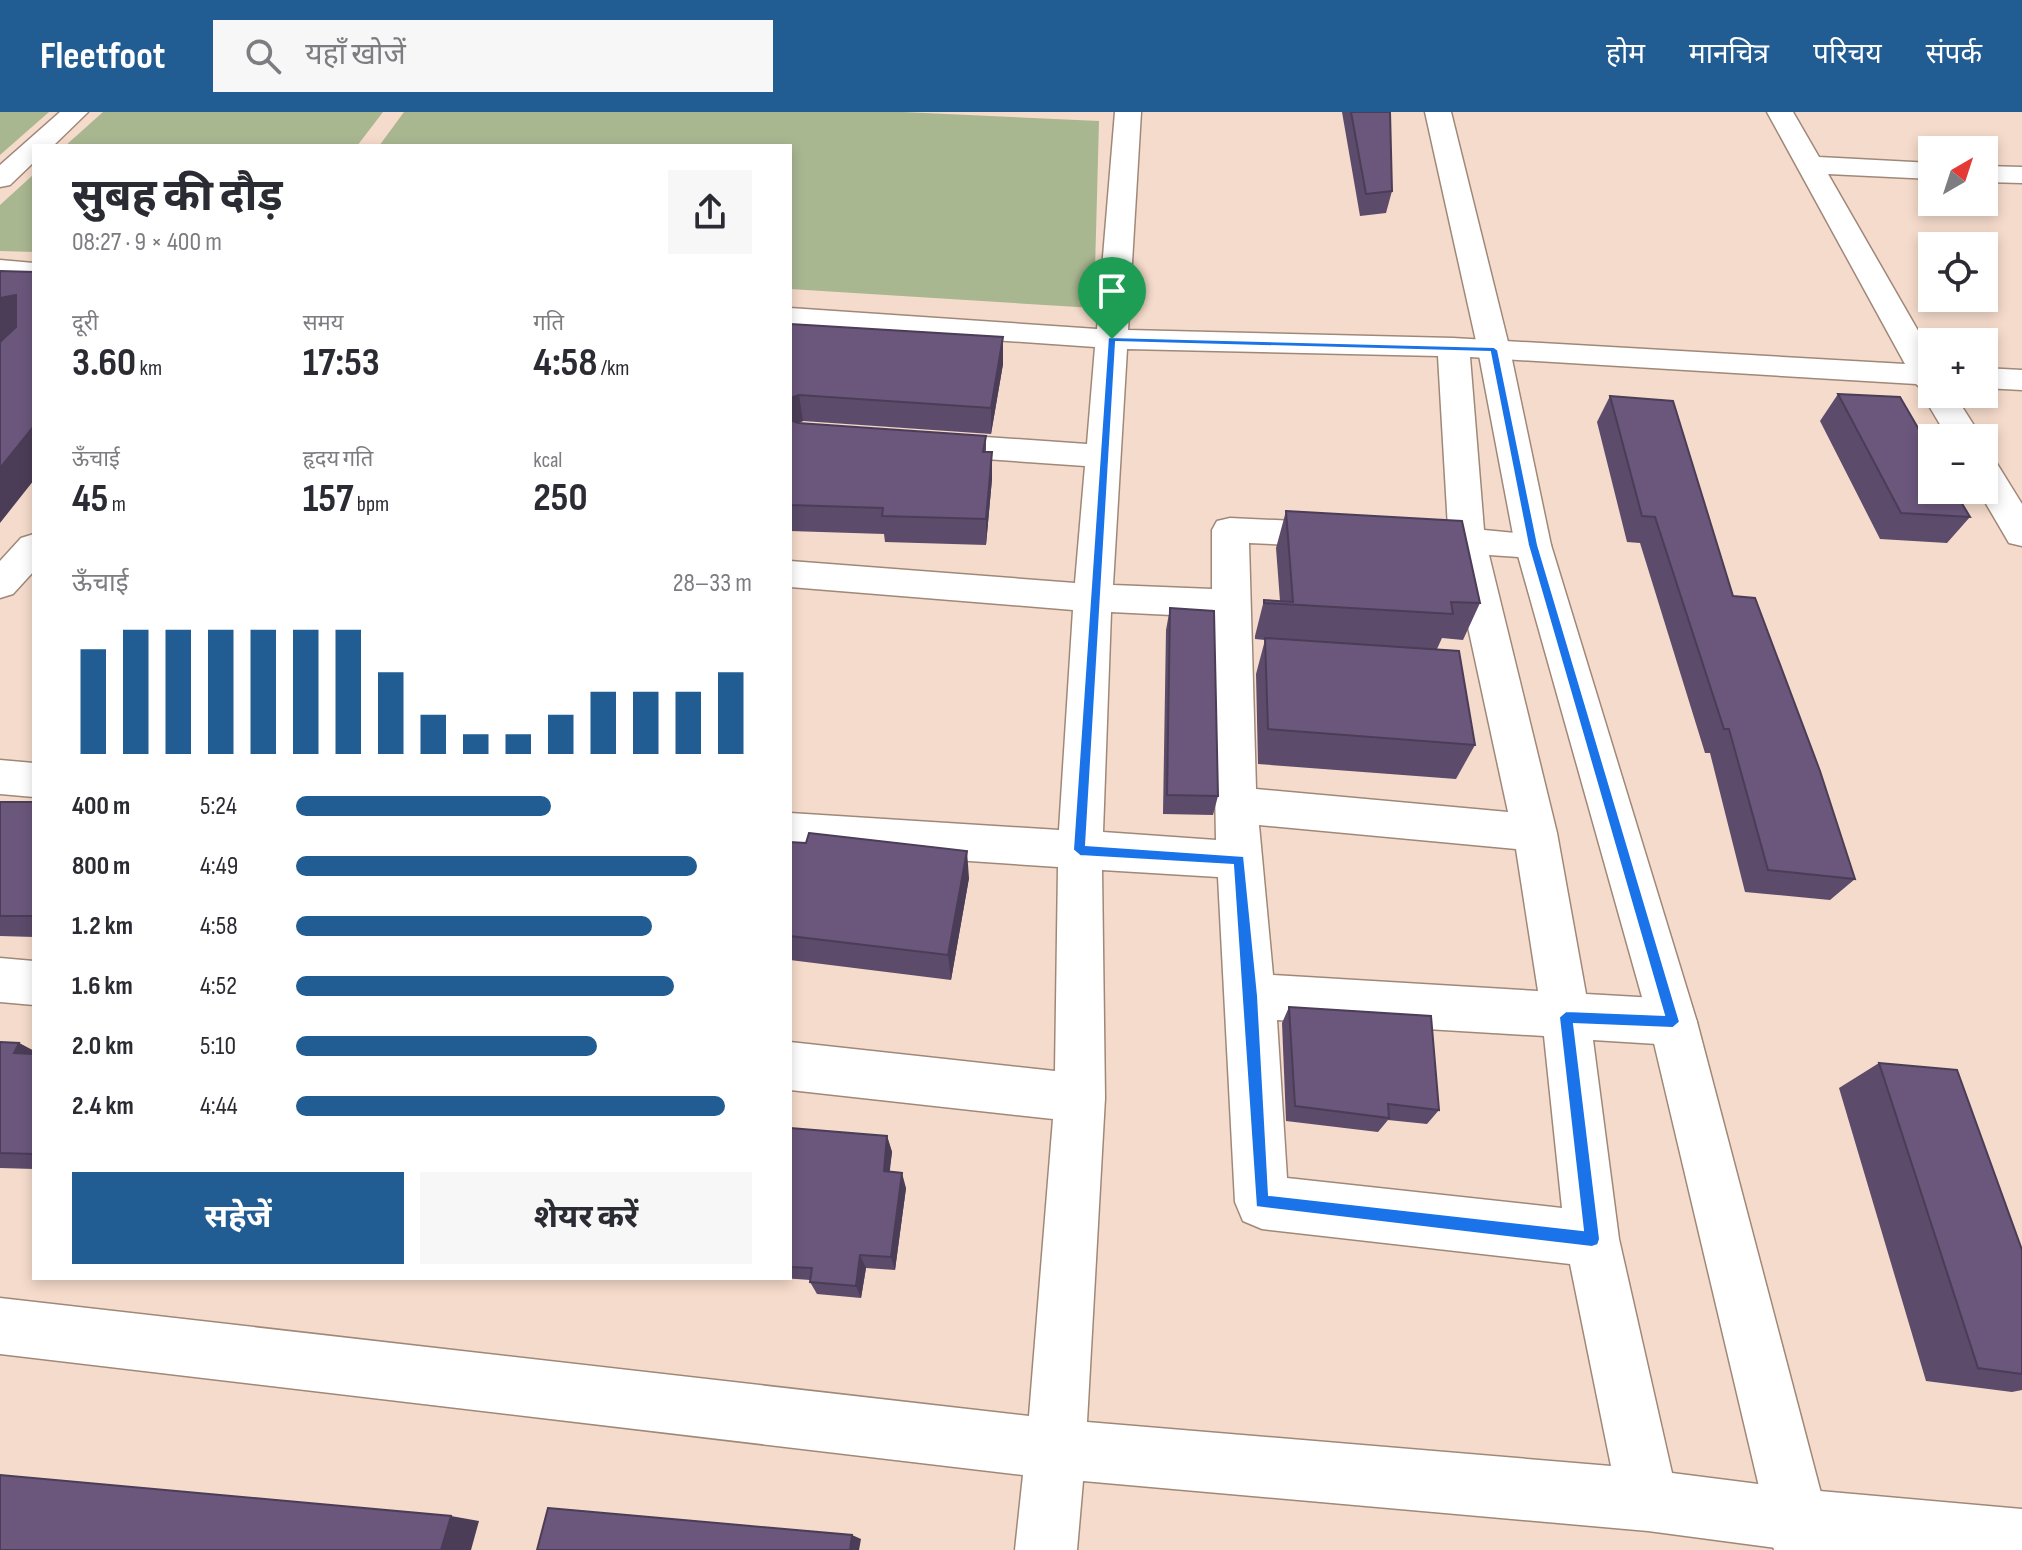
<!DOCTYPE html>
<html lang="hi">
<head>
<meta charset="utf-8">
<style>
  :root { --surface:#fff; --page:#f7f7f7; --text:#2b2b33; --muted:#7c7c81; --accent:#215c93 }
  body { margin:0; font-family:"Sofia Sans Condensed","Noto Sans Devanagari",sans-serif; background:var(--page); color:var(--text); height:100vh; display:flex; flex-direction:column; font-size:30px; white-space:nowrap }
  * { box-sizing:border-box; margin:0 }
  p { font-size:26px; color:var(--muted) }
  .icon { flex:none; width:44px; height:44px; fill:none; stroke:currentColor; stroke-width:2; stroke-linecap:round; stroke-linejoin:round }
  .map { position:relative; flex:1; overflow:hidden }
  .sheet { position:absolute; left:32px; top:32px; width:760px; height:1136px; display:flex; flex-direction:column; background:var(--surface); border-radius:0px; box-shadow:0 4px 12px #0003 }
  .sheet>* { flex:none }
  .needle { width:52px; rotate:39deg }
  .buttons { position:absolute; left:1918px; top:24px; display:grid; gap:16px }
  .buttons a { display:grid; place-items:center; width:80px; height:80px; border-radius:0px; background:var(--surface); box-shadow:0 4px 12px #0003; font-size:40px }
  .pin { position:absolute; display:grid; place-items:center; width:68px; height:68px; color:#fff; margin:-82px -34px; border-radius:50% 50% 50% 0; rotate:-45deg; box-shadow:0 0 8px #0007 }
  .pin .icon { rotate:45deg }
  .round { display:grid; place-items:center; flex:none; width:84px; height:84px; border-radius:0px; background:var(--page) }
  .head { display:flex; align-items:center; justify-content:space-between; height:136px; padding:0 40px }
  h1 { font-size:44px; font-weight:700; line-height:60px }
  .metrics { display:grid; grid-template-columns:repeat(3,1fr); gap:12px; height:136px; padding:8px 40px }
  .metrics div { display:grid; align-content:center }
  .metrics b { font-size:40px; font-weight:700 }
  .metrics small { font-size:22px; font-weight:400 }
  .metrics p { font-size:22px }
  .chart { height:224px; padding:16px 40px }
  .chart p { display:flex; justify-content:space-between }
  .chart svg { width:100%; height:144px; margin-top:8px; stroke:var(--accent); stroke-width:6 }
  .button { display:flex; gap:16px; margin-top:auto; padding:16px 40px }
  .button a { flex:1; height:92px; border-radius:0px; background:var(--accent); color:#fff; font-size:32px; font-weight:700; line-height:92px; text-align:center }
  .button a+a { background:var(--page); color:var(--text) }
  ul { padding:0 40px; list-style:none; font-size:26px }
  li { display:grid; grid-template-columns:128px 96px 1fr; align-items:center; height:60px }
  li i { height:20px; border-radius:10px; background:var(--accent) }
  header { display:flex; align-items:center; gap:48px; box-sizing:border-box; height:112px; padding:0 40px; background:var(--accent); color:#fff }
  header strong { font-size:38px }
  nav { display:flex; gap:44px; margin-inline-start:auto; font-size:28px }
  .search { width:560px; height:72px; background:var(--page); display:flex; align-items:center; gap:20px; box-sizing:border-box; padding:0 28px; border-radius:0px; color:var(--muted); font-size:30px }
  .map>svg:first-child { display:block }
  .green { fill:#a9b791 }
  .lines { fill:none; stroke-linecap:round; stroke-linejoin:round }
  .minor-casing { stroke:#a08879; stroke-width:3 }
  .secondary-casing { stroke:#a08879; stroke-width:3 }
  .minor { fill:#fff; fill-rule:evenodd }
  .secondary { fill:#fff; fill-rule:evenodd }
  .wall { fill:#5c4b6b }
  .shaded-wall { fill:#4b3d57 }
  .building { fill:#6b577c; stroke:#4b3d57; stroke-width:2 }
  .route { fill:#1a73e8; stroke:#fff; stroke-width:2; fill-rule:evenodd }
</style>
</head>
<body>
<header>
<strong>Fleetfoot</strong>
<div class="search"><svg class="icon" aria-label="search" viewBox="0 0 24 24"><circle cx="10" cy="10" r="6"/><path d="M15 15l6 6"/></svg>यहाँ खोजें</div>
<nav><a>होम</a><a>मानचित्र</a><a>परिचय</a><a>संपर्क</a></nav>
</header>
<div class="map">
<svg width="2022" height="1438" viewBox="0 0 2022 1438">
  <rect width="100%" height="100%" fill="#f5dbcb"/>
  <path class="green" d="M 0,0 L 49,0 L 0,43 Z
    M 103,0 L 383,0 L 357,34 L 65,34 Z
    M 404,0 L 903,0 L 1099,9 L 1094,196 L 790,177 L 790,34 L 379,34 Z
    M 34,62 L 34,140 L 0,139 L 0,93 Z"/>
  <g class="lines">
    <g class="minor-casing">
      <path id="minor" d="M 60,0 L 88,0 L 53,34 L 34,34 L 34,50 L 10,73 L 0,75 L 0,53 Z
        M 1115,0 L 1141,0 L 1128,218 L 1453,226 L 1905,252 L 1767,0 L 1793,0 L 1819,45 L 1932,51 L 1932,67 L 1828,62 L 1932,243 L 1932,282 L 1954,282 L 1982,326 L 1948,326 L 1922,282 L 1924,279 L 1916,272 L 1470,245 L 1484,418 L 1546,424 L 1551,433 L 1546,442 L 1533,446 L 1489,443 L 1557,721 L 1586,882 L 1673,887 L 1690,894 L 1697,910 L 1690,926 L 1673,933 L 1593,928 L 1619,1127 L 1672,1361 L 1797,1377 L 2022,1397 L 2022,1438 L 1791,1438 L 1648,1419 L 1083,1369 L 1077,1438 L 1015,1438 L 1023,1363 L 0,1242 L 0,1186 L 1029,1304 L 1053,1007 L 790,978 L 790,930 L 1055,959 L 1058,755 L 790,737 L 790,701 L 1059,718 L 1073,498 L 790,475 L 790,449 L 1075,471 L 1085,354 L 927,343 L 915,340 L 910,332 L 915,324 L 927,321 L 1087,332 L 1095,235 L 790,214 L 790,196 L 1097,217 ZM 1127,237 L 1438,244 L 1448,416 L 1408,413 L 1395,417 L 1390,426 L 1395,435 L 1452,441 L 1508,700 L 1256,677 L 1249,431 L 1339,435 L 1352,432 L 1357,423 L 1352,414 L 1339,411 L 1230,406 L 1217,409 L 1212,418 L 1212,477 L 1113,473 ZM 1111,500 L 1212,505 L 1216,728 L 1103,720 ZM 1259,713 L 1516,737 L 1538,879 L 1273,863 ZM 1102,758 L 1218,765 L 1235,1090 L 1243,1109 L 1262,1117 L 1570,1152 L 1611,1354 L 1087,1310 L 1105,986 ZM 1277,908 L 1544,924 L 1562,1096 L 1287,1066 Z
        M 1984,54 L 2022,55 L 2022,71 L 1984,70 Z
        M 0,148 L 34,151 L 34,169 L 0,166 Z
        M 1984,256 L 2022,258 L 2022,278 L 1984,276 Z
        M 1984,347 L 1996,350 L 2022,392 L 2022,434 L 2009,431 L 1978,378 L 1984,378 Z
        M 34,422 L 34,459 L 13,482 L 0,486 L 0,449 L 21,426 Z
        M 0,648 L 34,651 L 34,685 L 0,682 Z
        M 0,846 L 34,849 L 34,893 L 0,890 Z"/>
    </g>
    <g class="secondary-casing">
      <path id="secondary" d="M 1425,0 L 1451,0 L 1510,238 L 1551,433 L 1697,910 L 1836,1438 L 1774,1438 L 1649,910 L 1515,433 L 1478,238 Z"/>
    </g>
    <use href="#minor" class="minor"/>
    <use href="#secondary" class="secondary"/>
  </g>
  <path class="wall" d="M 1342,0 L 1390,0 L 1392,79 L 1386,101 L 1360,104 Z
    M 790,212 L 1003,252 L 991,322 L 803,309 L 799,311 L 986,324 L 986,340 L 992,340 L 992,367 L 986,433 L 885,430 L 884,422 L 790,419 Z
    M 1838,282 L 1970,405 L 1947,431 L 1880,427 L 1820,309 Z
    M 1610,284 L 1733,484 L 1855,767 L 1830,788 L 1745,780 L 1710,641 L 1705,641 L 1640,431 L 1627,430 L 1597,310 Z
    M 1286,399 L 1480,491 L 1463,528 L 1442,526 L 1437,537 L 1475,633 L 1456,667 L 1258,652 L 1256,562 L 1265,528 L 1255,527 L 1255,524 L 1264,488 L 1280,489 L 1276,436 Z
    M 1170,496 L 1218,684 L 1213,703 L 1163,702 L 1166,518 Z
    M 0,690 L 34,690 L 34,825 L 0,824 Z
    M 790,730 L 969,766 L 951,868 L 790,848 Z
    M 1289,895 L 1439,998 L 1427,1012 L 1388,1008 L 1378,1020 L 1286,1009 L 1282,911 Z
    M 0,930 L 19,931 L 34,939 L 34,1057 L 0,1056 Z
    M 1879,951 L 2022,1138 L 2022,1278 L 2012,1280 L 1926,1269 L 1839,976 Z
    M 790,1016 L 887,1024 L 892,1040 L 889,1060 L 906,1076 L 895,1158 L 866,1156 L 861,1186 L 817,1182 L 810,1170 L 810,1168 L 783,1166 L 790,1166 Z"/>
  <path class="shaded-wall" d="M 16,183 L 34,207 L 0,233 L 0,186 Z
    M 1003,225 L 1003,252 L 991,322 L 991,296 Z
    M 799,283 L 803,309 L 790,314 L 790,286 Z
    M 34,314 L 34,368 L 0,411 L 0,356 Z
    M 992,340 L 992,367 L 986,433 L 986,407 Z
    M 967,739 L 969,766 L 951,868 L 948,843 Z
    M 19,931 L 34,939 L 34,952 L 14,941 Z
    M 887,1024 L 892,1040 L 888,1075 L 884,1059 Z
    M 902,1061 L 906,1076 L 895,1158 L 891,1145 Z
    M 860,1143 L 866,1156 L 861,1186 L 856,1174 Z
    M 451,1404 L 479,1409 L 471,1438 L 441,1438 Z
    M 852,1423 L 861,1427 L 859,1438 L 850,1438 Z"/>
  <path class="building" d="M 1351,0 L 1390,0 L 1392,79 L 1366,82 Z
    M 0,159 L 34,160 L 34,314 L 0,356 L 0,230 L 16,215 L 16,183 L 0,186 Z
    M 790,212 L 1003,225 L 991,296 L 799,283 L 790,286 Z
    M 1838,282 L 1900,285 L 1932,340 L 1932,378 L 1954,378 L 1970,405 L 1901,401 Z
    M 1610,284 L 1673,289 L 1733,484 L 1755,486 L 1820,659 L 1855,767 L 1768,758 L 1729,617 L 1724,617 L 1655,405 L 1642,404 Z
    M 790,308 L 798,311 L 986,324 L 983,340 L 992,340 L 986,407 L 882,404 L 883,396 L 790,393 Z
    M 1286,399 L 1462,409 L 1480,491 L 1451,490 L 1453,502 L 1264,491 L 1264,488 L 1293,490 Z
    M 1170,496 L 1214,499 L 1218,684 L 1167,683 Z
    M 1265,526 L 1459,539 L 1475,633 L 1268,617 Z
    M 0,690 L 34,690 L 34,804 L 0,804 Z
    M 809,721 L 967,739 L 948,843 L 790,824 L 790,730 L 806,731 Z
    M 1289,895 L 1431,904 L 1439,998 L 1388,992 L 1389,1006 L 1295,994 Z
    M 0,930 L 19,931 L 14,941 L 34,942 L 34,1042 L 0,1041 Z
    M 1879,951 L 1957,958 L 2022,1138 L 2022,1262 L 1978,1256 Z
    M 790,1016 L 887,1024 L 884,1059 L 902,1061 L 891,1145 L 860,1143 L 856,1174 L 810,1170 L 812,1156 L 790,1155 Z
    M 0,1363 L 451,1404 L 441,1438 L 0,1438 Z
    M 548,1396 L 852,1423 L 850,1438 L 537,1438 Z"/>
  <path class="route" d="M 1108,225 L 1494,235 L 1498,238 L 1538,433 L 1680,910 L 1673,916 L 1574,912 L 1600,1127 L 1598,1133 L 1592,1135 L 1256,1095 L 1233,753 L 1080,744 L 1073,738 ZM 1116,230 L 1490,240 L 1528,433 L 1664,903 L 1566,899 L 1559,905 L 1583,1118 L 1269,1083 L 1258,884 L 1244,744 L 1086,733 Z"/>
</svg>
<div class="buttons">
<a><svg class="needle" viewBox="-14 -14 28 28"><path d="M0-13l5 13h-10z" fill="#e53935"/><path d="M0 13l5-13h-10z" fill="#7c7c81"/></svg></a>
<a><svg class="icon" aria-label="locate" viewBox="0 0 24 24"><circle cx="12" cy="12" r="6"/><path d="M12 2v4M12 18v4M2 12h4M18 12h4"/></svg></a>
<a>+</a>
<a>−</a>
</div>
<div class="pin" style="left:1112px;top:227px;background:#1e9e55"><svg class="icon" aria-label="arrive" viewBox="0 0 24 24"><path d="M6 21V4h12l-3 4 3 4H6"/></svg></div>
<section class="sheet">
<div class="head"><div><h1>सुबह की दौड़</h1><p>08:27 · 9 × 400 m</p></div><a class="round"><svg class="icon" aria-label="share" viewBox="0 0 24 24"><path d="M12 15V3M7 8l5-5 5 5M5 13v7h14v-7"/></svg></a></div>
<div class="metrics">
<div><p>दूरी</p><b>3.60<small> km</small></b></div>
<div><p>समय</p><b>17:53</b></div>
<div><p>गति</p><b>4:58<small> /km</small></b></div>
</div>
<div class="metrics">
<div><p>ऊँचाई</p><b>45<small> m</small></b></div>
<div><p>हृदय गति</p><b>157<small> bpm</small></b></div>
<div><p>kcal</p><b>250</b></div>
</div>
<div class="chart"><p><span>ऊँचाई</span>28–33 m</p>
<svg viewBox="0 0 160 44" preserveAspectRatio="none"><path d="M5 44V12M15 44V6M25 44V6M35 44V6M45 44V6M55 44V6M65 44V6M75 44V19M85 44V32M95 44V38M105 44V38M115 44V32M125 44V25M135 44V25M145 44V25M155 44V19"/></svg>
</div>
<ul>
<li><b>400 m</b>5:24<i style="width:56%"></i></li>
<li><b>800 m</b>4:49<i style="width:88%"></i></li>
<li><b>1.2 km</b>4:58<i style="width:78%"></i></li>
<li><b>1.6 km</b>4:52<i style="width:83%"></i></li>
<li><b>2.0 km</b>5:10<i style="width:66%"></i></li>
<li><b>2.4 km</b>4:44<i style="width:94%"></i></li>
</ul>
<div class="button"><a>सहेजें</a><a>शेयर करें</a></div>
</section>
</div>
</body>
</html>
